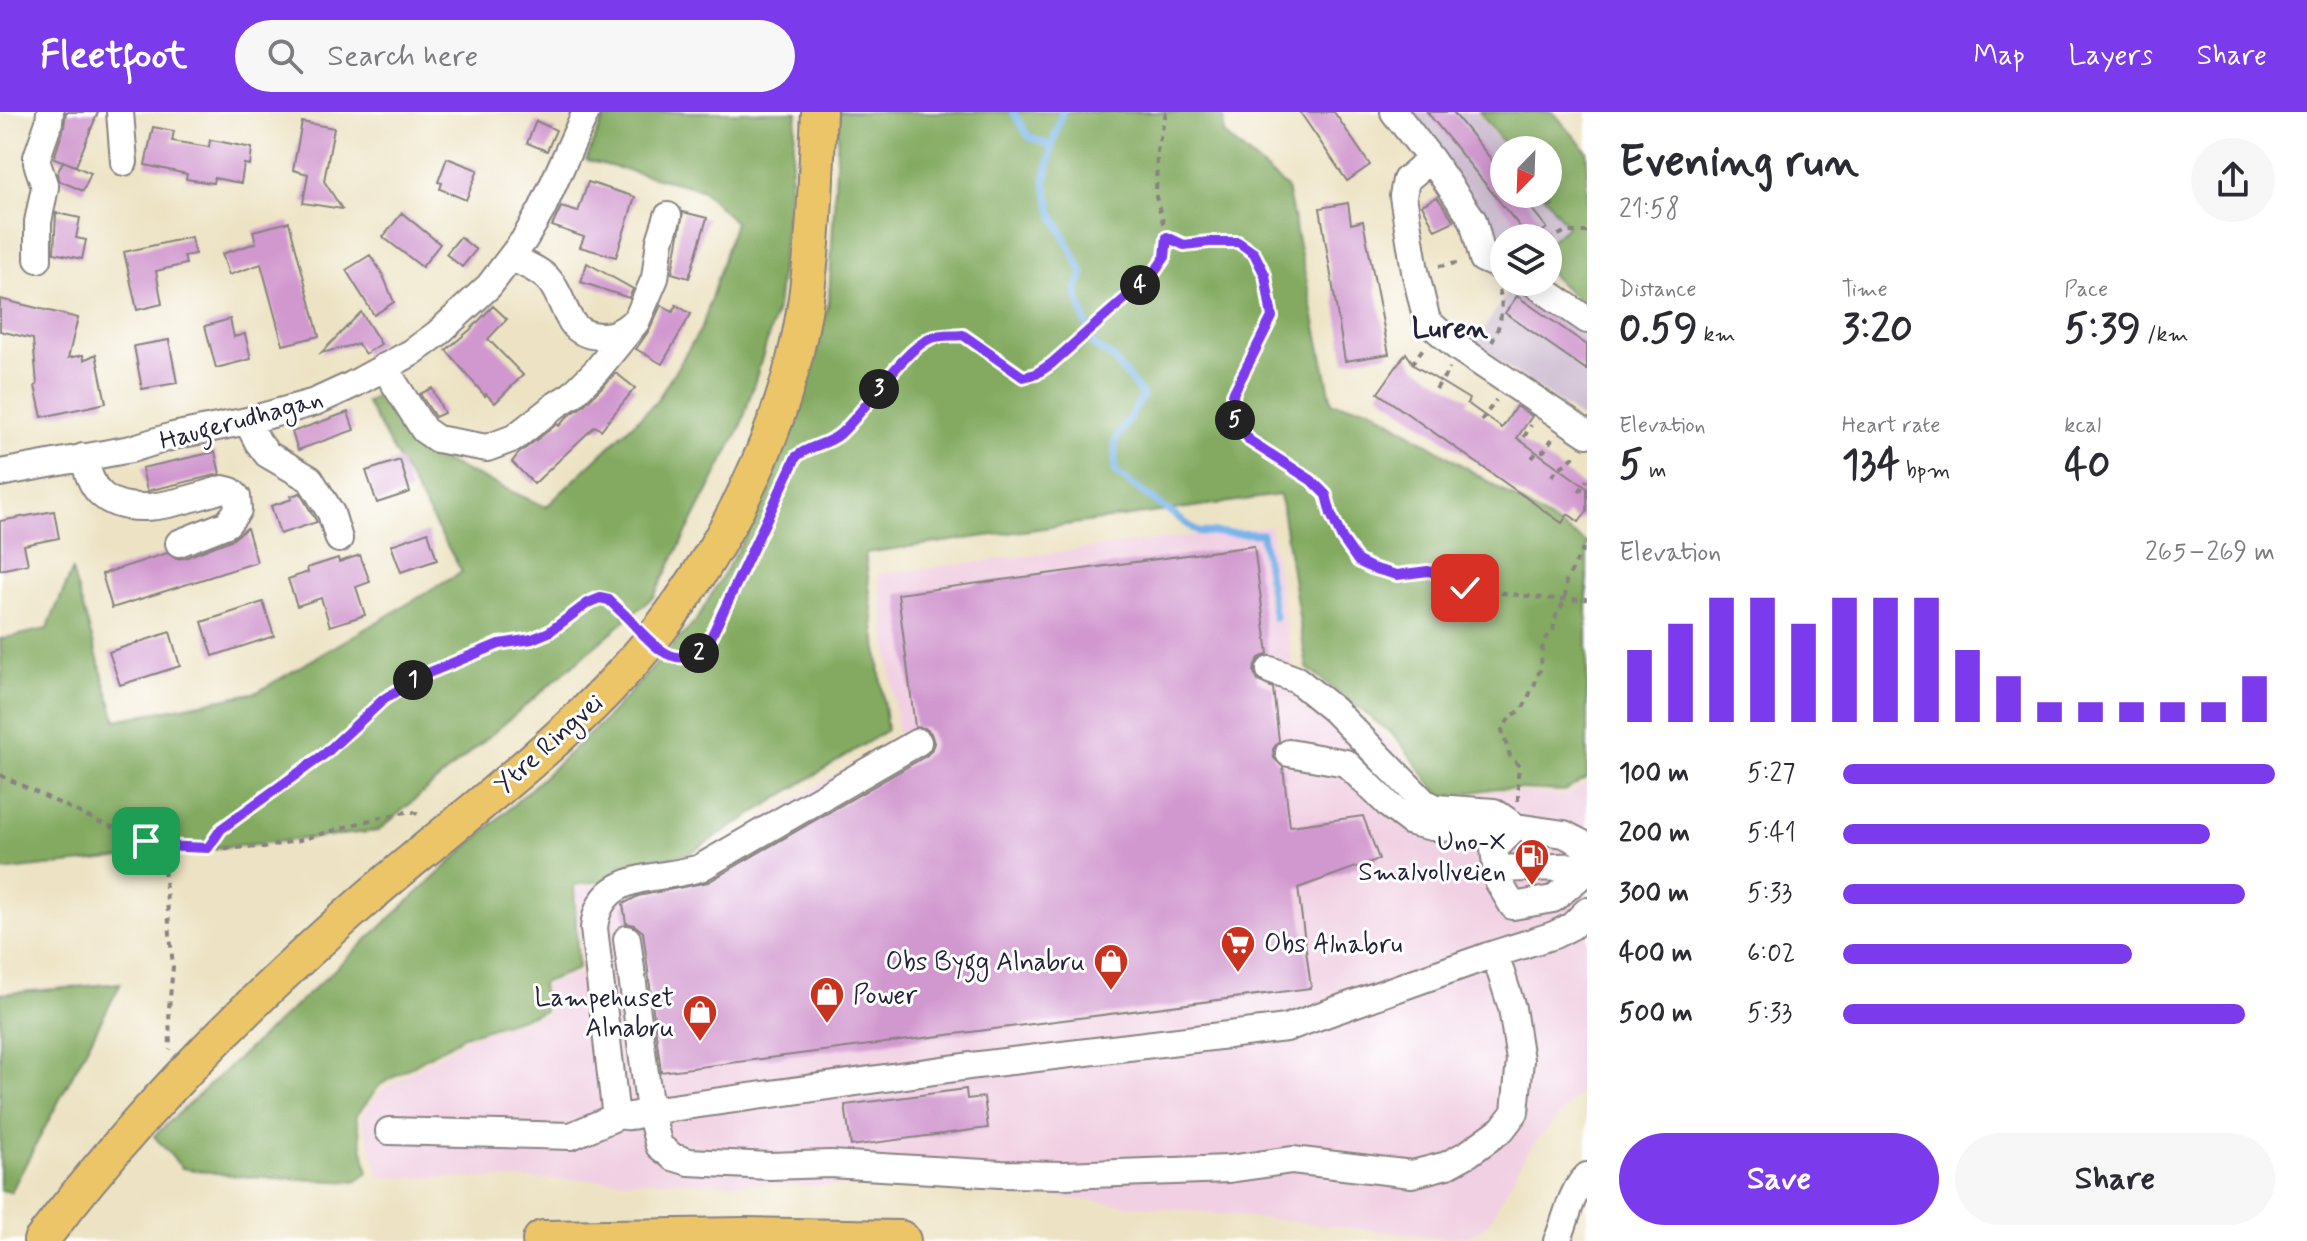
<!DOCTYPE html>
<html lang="en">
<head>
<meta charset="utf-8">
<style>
  :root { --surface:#fff; --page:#f7f7f7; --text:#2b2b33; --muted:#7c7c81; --accent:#7c3aed }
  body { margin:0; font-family:Mynerve,sans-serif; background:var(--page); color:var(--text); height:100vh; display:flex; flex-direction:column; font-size:30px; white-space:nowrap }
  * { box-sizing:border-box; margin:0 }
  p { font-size:26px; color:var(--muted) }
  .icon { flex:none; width:44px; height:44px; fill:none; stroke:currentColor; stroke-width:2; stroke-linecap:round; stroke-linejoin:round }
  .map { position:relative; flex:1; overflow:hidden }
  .sheet { display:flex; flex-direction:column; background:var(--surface); width:720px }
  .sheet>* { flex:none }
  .needle { width:52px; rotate:203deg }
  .controls { position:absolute; left:1490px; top:24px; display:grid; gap:16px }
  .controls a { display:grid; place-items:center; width:72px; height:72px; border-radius:50%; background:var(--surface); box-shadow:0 4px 20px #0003; font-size:40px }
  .pin { position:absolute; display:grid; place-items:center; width:68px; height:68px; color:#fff; margin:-34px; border-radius:16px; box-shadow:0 4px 12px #0006 }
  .km { position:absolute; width:40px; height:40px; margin:-20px; border-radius:50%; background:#222; color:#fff; font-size:22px; line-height:40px; text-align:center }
  .round { display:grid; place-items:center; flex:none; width:84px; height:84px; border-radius:42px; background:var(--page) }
  .headline { display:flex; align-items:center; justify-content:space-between; height:136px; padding:0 32px }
  h1 { font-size:44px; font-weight:700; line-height:60px }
  .figures { display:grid; grid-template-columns:repeat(3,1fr); gap:12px; height:136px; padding:8px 32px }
  .figures div { display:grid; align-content:center }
  .figures b { font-size:40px; font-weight:700 }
  .figures small { font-size:22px; font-weight:400 }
  .figures p { font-size:22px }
  .chart { height:224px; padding:16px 32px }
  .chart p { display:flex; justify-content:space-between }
  .chart svg { width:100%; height:144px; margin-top:8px; stroke:var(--accent); stroke-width:6 }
  .cta { display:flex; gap:16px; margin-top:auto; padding:16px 32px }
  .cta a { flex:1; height:92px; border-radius:48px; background:var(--accent); color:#fff; font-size:32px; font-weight:700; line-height:92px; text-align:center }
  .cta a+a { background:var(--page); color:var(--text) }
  ul { padding:0 32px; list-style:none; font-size:26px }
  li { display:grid; grid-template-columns:128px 96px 1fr; align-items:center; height:60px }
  li i { height:20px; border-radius:10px; background:var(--accent) }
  header { display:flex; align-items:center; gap:48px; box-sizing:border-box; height:112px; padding:0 40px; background:var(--accent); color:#fff }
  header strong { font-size:38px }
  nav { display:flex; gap:44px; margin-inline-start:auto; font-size:28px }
  .search { width:560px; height:72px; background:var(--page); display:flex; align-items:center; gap:20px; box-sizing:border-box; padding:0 28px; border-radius:44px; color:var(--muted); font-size:30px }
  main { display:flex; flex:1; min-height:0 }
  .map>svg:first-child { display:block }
  .built { fill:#f1d0e3 }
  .industrial { fill:#cebed1 }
  .forest { fill:#83aa60; stroke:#52664e; stroke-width:2 }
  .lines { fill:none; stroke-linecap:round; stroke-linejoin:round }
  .stream { stroke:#74b2e7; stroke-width:7 }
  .building { fill:#d198cf }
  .minor-casing { stroke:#888280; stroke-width:30 }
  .major-casing { stroke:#888280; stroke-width:38 }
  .highway-casing { stroke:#888280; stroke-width:44 }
  .path { stroke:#888280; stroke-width:4; stroke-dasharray:6 6; stroke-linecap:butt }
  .minor { stroke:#fff; stroke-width:26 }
  .major { stroke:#edc569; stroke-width:34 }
  .highway { stroke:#edc569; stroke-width:40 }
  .path-bridge { stroke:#888280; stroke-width:4; stroke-dasharray:6 6; stroke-linecap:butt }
  .route-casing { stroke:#fff; stroke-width:16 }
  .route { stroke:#7c3aed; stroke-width:10 }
  .labels { text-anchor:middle; stroke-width:6; stroke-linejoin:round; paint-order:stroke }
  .street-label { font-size:26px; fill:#22223b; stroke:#fff }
  .poi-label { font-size:26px; fill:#22223b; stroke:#fff; text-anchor:end }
  .neighbourhood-label { font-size:28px; font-weight:bold; fill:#22223b; stroke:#fff }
</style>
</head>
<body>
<header>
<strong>Fleetfoot</strong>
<div class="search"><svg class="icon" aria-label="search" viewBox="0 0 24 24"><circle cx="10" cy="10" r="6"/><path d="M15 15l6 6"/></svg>Search here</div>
<nav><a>Map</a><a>Layers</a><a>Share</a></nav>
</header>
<main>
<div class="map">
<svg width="1587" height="1129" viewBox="0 0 1587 1129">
  <rect width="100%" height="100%" fill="#fff"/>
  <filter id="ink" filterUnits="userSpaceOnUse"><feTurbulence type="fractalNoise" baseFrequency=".0125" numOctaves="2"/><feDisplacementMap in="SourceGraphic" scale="16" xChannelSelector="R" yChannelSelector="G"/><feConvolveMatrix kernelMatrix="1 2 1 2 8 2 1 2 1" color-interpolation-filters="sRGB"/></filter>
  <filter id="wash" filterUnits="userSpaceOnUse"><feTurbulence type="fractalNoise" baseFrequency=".006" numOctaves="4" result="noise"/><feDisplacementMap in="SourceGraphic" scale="32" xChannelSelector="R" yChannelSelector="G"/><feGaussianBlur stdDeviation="1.8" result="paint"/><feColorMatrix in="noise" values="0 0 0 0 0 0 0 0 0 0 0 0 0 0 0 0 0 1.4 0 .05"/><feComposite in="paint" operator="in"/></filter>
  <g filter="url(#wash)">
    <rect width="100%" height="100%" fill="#ede3c4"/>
    <path class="built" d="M 1270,414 L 1294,560 L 1392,629 L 1437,688 L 1498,679 L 1566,683 L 1587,670 L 1587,972 L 1528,1039 L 1488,1112 L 1469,1124 L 1440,1125 L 995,1079 L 667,1069 L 380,1065 L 361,1004 L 381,979 L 467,926 L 548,902 L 545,873 L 582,860 L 576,776 L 610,771 L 622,759 L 689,751 L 898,624 L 879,462 Z"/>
    <path class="industrial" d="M 1403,0 L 1476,0 L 1507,38 L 1504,38 L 1504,82 L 1544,82 L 1568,111 L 1548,128 L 1548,126 L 1505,126 Z
      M 1513,172 L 1587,225 L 1587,310 L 1474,232 Z"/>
    <path class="forest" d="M 606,0 L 797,0 L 777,197 L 741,314 L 654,484 L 378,719 L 0,759 L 0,574 L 2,574 L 0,527 L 47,517 L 72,459 L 116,608 L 257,580 L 462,460 L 366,290 L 381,281 L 415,336 L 546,395 L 656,290 L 702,215 L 735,110 L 701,77 L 586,48 Z
      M 839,0 L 1223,0 L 1224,22 L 1287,76 L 1332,291 L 1370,296 L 1587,431 L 1587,666 L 1564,679 L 1498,676 L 1441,685 L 1396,625 L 1307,556 L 1280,383 L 865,441 L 887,618 L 690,741 L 618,754 L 607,768 L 574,773 L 578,857 L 542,871 L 545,899 L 464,924 L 380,973 L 356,1004 L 368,1061 L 355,1070 L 238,1064 L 182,1056 L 154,1024 L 604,609 L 696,509 L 748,420 L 800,298 L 829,189 Z
      M 1479,0 L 1553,0 L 1587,39 L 1587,198 L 1548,159 L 1548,131 L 1567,114 L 1543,82 L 1548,82 L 1548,38 L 1509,38 Z
      M 121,871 L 11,1080 L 0,1078 L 0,882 Z"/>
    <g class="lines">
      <path class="stream" d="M 1013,0 L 1029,25 L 1052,34 L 1045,71 L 1052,100 L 1083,161 L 1076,179 L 1093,233 L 1112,245 L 1143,284 L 1115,329 L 1115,360 L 1198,420 L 1262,422 L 1275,506
        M 1052,34 L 1062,0"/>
    </g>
    <g id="blocks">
      <path class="building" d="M 66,0 L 98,0 L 76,54 L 54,46 L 64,15 Z
        M 1300,0 L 1334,0 L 1370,53 L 1347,69 Z
        M 1427,0 L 1453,0 L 1504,63 L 1504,82 L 1520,82 L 1547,116 L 1534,126 L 1529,126 Z
        M 536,9 L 556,18 L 547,39 L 527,31 Z
        M 302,10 L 334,16 L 324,69 L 342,97 L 303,91 L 308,62 L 293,58 Z
        M 153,15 L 174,19 L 172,29 L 209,35 L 210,28 L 217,29 L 252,36 L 250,53 L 244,52 L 241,71 L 214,66 L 213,71 L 186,67 L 187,62 L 145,53 Z
        M 447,46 L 478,58 L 466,88 L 440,77 L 442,71 L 438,70 Z
        M 63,49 L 91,61 L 83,79 L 60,69 L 57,62 Z
        M 588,70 L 635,85 L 616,145 L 580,135 L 584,125 L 552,114 L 561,95 L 578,100 Z
        M 1437,85 L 1454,109 L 1435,118 L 1422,93 Z
        M 1348,91 L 1351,112 L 1363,109 L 1389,242 L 1345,249 L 1320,96 Z
        M 683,100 L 707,106 L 689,166 L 672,161 Z
        M 56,101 L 80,106 L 76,126 L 86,128 L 82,147 L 54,141 Z
        M 402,101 L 440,132 L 422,155 L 383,125 Z
        M 289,110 L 319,224 L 283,233 L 261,152 L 229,163 L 222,142 L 256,131 L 253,119 Z
        M 191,125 L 195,142 L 184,144 L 186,152 L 156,159 L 162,192 L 137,198 L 124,140 Z
        M 460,125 L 476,138 L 462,155 L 446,142 Z
        M 370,143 L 382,161 L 394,190 L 374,203 L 346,158 Z
        M 587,151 L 633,177 L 629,186 L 581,170 Z
        M 1517,184 L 1587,233 L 1587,258 L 1505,201 Z
        M 0,187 L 78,206 L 68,246 L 83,243 L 84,248 L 96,242 L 106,291 L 42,305 L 35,274 L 37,273 L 33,227 L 0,219 Z
        M 661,193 L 673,200 L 676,193 L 691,202 L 662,252 L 636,237 L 650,217 Z
        M 493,194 L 507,207 L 488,227 L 523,263 L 495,291 L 486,282 L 485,284 L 446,238 L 470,218 Z
        M 361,200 L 381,232 L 365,242 L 358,232 L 321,241 Z
        M 230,207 L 234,225 L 245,222 L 251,247 L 216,256 L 205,214 Z
        M 169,228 L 177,271 L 142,277 L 134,234 Z
        M 1406,241 L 1415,254 L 1469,287 L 1467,291 L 1502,316 L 1516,294 L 1532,304 L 1517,326 L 1587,376 L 1587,399 L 1579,410 L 1568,402 L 1562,411 L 1378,281 Z
        M 616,261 L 635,276 L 601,318 L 595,314 L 534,372 L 512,350 L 518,342 L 557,312 L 559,314 L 567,305 L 583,294 Z
        M 432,276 L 444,301 L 435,305 L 420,282 Z
        M 348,300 L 354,318 L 298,338 L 292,320 Z
        M 215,340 L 220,362 L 147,379 L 142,356 Z
        M 400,348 L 410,380 L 377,391 L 366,359 Z
        M 300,381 L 317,410 L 280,422 L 271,394 L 292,387 L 291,384 Z
        M 54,399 L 59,426 L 24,433 L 28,452 L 0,458 L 0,409 Z
        M 247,416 L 257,450 L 112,496 L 102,462 L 167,441 L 176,447 L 185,446 L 233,427 Z
        M 428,420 L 437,448 L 401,460 L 391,433 Z
        M 1254,434 L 1268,542 L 1259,546 L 1255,553 L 1254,560 L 1258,569 L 1273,576 L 1279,629 L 1273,637 L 1274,646 L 1283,655 L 1290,714 L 1363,704 L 1379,747 L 1298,776 L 1311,876 L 661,960 L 643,820 L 634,813 L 626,811 L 623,792 L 638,784 L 708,770 L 926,644 L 931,639 L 934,631 L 931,621 L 925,616 L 915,615 L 898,482 Z
        M 360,443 L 370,470 L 356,475 L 365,503 L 330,514 L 321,486 L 297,494 L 288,467 L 308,460 L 307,456 L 338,446 L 339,450 Z
        M 263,490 L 274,524 L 213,544 L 202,510 Z
        M 170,520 L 180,554 L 120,573 L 109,540 Z
        M 966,977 L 967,987 L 984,985 L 988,1016 L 851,1034 L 845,993 Z"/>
    </g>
  </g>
  <g filter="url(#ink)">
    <use href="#blocks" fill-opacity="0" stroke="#888280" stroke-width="2"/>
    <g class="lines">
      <g class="minor-casing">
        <path id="minor" d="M 120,0 L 124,50
          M 1394,0 L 1431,47 L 1473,108 L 1483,147 L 1504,156
          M 1431,47 L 1406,68 L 1403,84 L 1415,159 L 1427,209 L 1457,235 L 1587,322
          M 511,145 C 523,152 539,157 549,168 C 568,190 563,224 602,224 C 613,224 622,220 631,212
          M 38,147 L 38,110 L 45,75 L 37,51 L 37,45 L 49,10 L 50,0
          M 1532,170 L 1587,208
          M 384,255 L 424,318 L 437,327 L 487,336 L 514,326 L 556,293 L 572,283 L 597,258 L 636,210 L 655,166 L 660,129 L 668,104
          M 247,309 L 258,330 L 267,342 L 310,367 L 331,401 L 339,427
          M 83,345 C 87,357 90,370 98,379 C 127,411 189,387 223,377 L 231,379 L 237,385 L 238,398 L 227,412 L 179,431
          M 0,361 L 131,337 L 173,324 L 247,309 L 315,290 L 352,273 L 411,241 L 437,222 L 489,174 L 524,128 L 542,97 L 586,0
          M 1270,558 L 1297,568 L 1334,598 L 1424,690 L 1436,696 L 1494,700 L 1516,715
          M 918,630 L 700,756 C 657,769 600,758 594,816 L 615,997 C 623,1010 638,1002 650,999 L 970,954 L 1286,916 L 1488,844 L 1554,823 L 1572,814 L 1587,799
          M 1289,641 L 1346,651 L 1390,694 L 1411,710 L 1432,715 L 1461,716 L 1484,721 L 1516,715 L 1564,722 L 1587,734
          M 1516,715 L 1494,737 L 1498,769 L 1513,794 L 1553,787 L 1587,759
          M 1497,757 L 1587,754
          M 627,827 L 650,999 L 659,1034 L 673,1045 L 689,1050 L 770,1054 L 830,1052 L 1001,1062 L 1064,1063 L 1229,1057 L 1292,1048 L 1412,1062 L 1447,1053 L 1469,1041 L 1502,1017 L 1515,1000 L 1520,948 L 1512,896 L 1495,842
          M 389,1019 L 571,1024 L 620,1003
          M 1557,1129 C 1567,1107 1570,1081 1587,1064"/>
      </g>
      <g class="major-casing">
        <path id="major" d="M 41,1129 C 136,1003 248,890 366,787 C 447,717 535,653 609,576 C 672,510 723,433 759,350 C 782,297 800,237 807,178 C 815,119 816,60 819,0"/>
      </g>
      <g class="highway-casing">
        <path id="highway" d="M 543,1129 L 745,1126 L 900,1129"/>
      </g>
      <path class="path" d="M 1166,0 L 1157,39 L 1156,85 L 1167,125 L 1184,133 L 1209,130 L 1238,130 L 1254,141 L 1265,163 L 1272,205 L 1233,282 L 1235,308 L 1250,329 L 1311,368 L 1326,383 L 1331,402 L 1342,426 L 1349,438 L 1358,449 L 1372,456 L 1397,463 L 1428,459 L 1436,461 L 1470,480 C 1479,481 1487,479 1496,480 C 1526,484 1557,489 1587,487
        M 1548,129 L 1564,120 L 1587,120
        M 1439,154 L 1462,150
        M 1492,230 C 1500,215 1505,195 1499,178
        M 1412,252 L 1424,235
        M 1436,277 L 1450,256
        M 1481,309 L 1496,288
        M 1524,325 L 1531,313
        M 1532,346 L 1537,340 L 1544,339 L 1552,327
        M 788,359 L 796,345 L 805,337 L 837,325 L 913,239 L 931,226 L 963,223 L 1023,265 L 1045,258 L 1154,161 L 1165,145 L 1167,125
        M 1552,364 C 1559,354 1569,351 1576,342
        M 1579,380 L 1587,368
        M 0,663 L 99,710 L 162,734 L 185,737 L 264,735 L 300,728 L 377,706 L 411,699 L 422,704
        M 1518,689 L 1518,663 L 1520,655 L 1510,644 L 1502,618 L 1510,605 L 1522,598 L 1535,571 L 1541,555 L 1542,537 L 1546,527 L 1553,518 L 1557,500 L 1565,489 L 1566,469 L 1587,430
        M 162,734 L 173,855 L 169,896 L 170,938
        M 208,736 L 221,717 L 326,641 L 384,587 L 421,564 L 499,532 L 532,527 L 549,520 L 588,491 L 600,486 L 609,488"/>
      <use href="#minor" class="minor"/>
      <use href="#major" class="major"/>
      <use href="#highway" class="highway"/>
      <path class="path-bridge" d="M 609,488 C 620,498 630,508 641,519 C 661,539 678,557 706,536 L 778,381"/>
    </g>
  </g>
  <g class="lines" filter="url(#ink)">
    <g class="route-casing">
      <path id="route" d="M 146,729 L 162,734 L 208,736 L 221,717 L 326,641 L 384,587 L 421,564 L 499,532 L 532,527 L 549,520 L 588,491 L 600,486 L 609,488 C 618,497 628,505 636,515 C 657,536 676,559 706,536 L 796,345 C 809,333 828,333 840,322 C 866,299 902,238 931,226 C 940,223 953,224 963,223 L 1023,265 L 1036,262 L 1051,252 L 1154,161 L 1165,145 L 1167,125 L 1184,133 L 1209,130 L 1238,130 L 1254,141 L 1265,163 L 1272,205 L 1233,282 L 1235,308 L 1250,329 L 1311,368 L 1326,383 L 1331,402 L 1342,426 L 1358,449 L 1372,456 L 1397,463 L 1428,459 L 1436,461 L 1465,476"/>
    </g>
    <use href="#route" class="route"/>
  </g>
  <defs>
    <g id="fuel-pin" transform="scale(1.8)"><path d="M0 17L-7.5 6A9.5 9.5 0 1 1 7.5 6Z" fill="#c8321e" stroke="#fff"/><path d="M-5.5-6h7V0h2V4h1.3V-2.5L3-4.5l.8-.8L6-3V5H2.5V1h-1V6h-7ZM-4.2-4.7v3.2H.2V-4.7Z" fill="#fff"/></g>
    <g id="supermarket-pin" transform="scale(1.8)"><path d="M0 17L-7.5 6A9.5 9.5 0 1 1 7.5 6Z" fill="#c8321e" stroke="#fff"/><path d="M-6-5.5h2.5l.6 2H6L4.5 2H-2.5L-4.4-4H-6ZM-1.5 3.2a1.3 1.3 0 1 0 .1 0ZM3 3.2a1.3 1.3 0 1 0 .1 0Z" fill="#fff"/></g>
    <g id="shop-pin" transform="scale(1.8)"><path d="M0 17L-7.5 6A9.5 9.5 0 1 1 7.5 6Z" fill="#c8321e" stroke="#fff"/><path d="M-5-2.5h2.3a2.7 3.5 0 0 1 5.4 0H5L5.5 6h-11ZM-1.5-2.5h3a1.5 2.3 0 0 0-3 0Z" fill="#fff"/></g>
  </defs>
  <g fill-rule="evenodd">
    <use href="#fuel-pin" x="1532" y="744"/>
    <use href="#supermarket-pin" x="1238" y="831"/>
    <use href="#shop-pin" x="1111" y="849"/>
    <use href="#shop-pin" x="827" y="882"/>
    <use href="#shop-pin" x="700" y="900"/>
  </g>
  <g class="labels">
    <g class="street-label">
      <text transform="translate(241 307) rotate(-15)" y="9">Haugerudhagan</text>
      <text transform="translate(548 631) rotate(-42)" y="9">Ytre Ringvei</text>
    </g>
    <g class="poi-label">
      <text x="1506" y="738">Uno-X<tspan x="1506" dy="30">Smalvollveien</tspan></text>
      <text x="1264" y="840" text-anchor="start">Obs Alnabru</text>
      <text x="1085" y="858">Obs Bygg Alnabru</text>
      <text x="853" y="891" text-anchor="start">Power</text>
      <text x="674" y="894">Lampehuset<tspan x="674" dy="30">Alnabru</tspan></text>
    </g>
    <g class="neighbourhood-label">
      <text x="1450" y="225">Luren</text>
    </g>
  </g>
</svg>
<div class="controls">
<a><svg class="needle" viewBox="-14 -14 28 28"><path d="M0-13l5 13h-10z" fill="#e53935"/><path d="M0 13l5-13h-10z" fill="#7c7c81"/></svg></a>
<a><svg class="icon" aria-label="layers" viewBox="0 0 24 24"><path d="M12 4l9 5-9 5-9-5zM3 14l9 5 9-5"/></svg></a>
</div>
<div class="pin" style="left:146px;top:729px;background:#1e9e55"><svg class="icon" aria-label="arrive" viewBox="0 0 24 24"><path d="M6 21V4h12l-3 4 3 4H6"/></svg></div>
<div class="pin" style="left:1465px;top:476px;background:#d93025"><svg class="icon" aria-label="check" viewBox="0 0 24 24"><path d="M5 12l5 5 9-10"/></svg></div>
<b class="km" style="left:413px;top:568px">1</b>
<b class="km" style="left:699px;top:541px">2</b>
<b class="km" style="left:879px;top:277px">3</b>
<b class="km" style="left:1140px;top:173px">4</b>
<b class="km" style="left:1235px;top:308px">5</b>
</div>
<section class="sheet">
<div class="headline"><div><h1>Evening run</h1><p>21:58</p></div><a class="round"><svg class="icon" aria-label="share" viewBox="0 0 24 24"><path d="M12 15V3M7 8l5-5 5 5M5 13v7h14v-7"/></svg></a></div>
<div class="figures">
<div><p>Distance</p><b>0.59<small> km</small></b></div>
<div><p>Time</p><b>3:20</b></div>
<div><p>Pace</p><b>5:39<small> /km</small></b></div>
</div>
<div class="figures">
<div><p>Elevation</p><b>5<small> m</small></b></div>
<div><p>Heart rate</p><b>134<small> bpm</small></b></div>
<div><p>kcal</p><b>40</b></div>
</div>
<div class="chart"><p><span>Elevation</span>265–269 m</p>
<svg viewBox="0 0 160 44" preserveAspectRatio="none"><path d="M5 44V22M15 44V14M25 44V6M35 44V6M45 44V14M55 44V6M65 44V6M75 44V6M85 44V22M95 44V30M105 44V38M115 44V38M125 44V38M135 44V38M145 44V38M155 44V30"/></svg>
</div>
<ul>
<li><b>100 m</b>5:27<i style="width:100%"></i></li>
<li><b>200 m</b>5:41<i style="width:85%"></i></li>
<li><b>300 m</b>5:33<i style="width:93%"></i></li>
<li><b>400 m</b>6:02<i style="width:67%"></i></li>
<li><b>500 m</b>5:33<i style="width:93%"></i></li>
</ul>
<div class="cta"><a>Save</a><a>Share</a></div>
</section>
</main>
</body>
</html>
